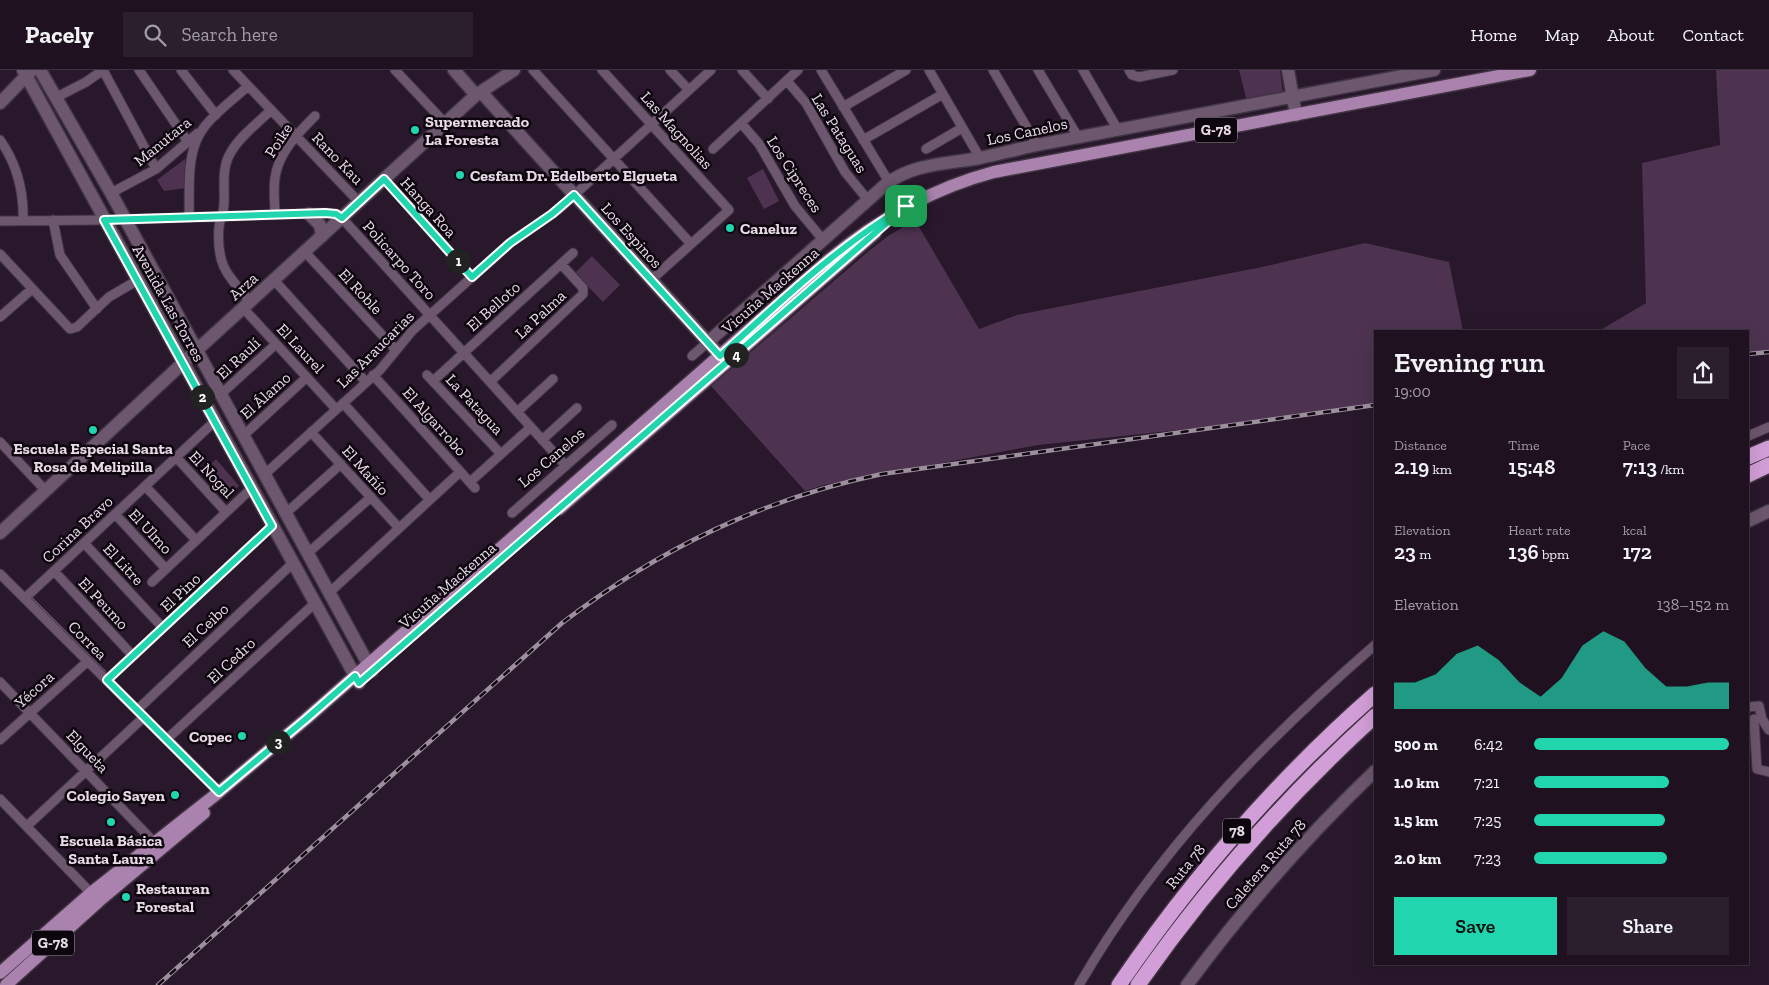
<!DOCTYPE html>
<html lang="en">
<head>
<meta charset="utf-8">
<style>
  :root { --surface:#1f1120; --page:#2c1f2d; --text:#f1f3f6; --muted:#a19da5; --line:#3c313e; --accent:#21d5af }
  body { margin:0; font-family:"Zilla Slab",serif; background:var(--page); color:var(--text); height:100vh; display:flex; flex-direction:column; font-size:19px; white-space:nowrap }
  * { box-sizing:border-box; margin:0 }
  p { font-size:16px; color:var(--muted) }
  .icon { flex:none; width:28px; height:28px; fill:none; stroke:currentColor; stroke-width:2; stroke-linecap:round; stroke-linejoin:round }
  .map { position:relative; flex:1; overflow:hidden }
  .sheet { position:absolute; left:1374px; top:260px; width:375px; height:635px; display:flex; flex-direction:column; background:var(--surface); border-radius:0px; box-shadow:0 5px 20px #0002,0 0 0 1px var(--line) }
  .sheet>* { flex:none }
  .pin { position:absolute; display:grid; place-items:center; width:42px; height:42px; color:#fff; margin:-21px; border-radius:10px; box-shadow:0 2px 8px #0006 }
  .km { position:absolute; width:25px; height:25px; margin:-12px; border-radius:50%; background:#222; color:#fff; font-size:14px; line-height:25px; text-align:center }
  .round { display:grid; place-items:center; flex:none; width:52px; height:52px; border-radius:0px; background:var(--page) }
  .head { display:flex; align-items:center; justify-content:space-between; height:85px; padding:0 20px }
  h1 { font-size:28px; font-weight:600; line-height:38px }
  .figures { display:grid; grid-template-columns:repeat(3,1fr); gap:8px; height:85px; padding:5px 20px }
  .figures div { display:grid; align-content:center }
  .figures b { font-size:21px; font-weight:600 }
  .figures small { font-size:14px; font-weight:400 }
  .figures p { font-size:14px }
  .chart { height:140px; padding:10px 20px }
  .chart p { display:flex; justify-content:space-between }
  .chart svg { width:100%; height:90px; margin-top:5px; fill:var(--accent); opacity:.7 }
  .primary-button { display:flex; gap:10px; margin-top:auto; padding:10px 20px }
  .primary-button a { flex:1; height:58px; border-radius:0px; background:var(--accent); color:#111; font-size:20px; font-weight:600; line-height:58px; text-align:center }
  .primary-button a+a { background:var(--page); color:var(--text) }
  ul { padding:0 20px; list-style:none; font-size:16px }
  li { display:grid; grid-template-columns:80px 60px 1fr; align-items:center; height:38px }
  li i { height:12px; border-radius:6px; background:var(--accent) }
  header { display:flex; align-items:center; gap:30px; box-sizing:border-box; height:70px; padding:0 25px; background:var(--surface); border-bottom:1px solid var(--line) }
  header strong { font-size:24px }
  nav { display:flex; gap:28px; margin-inline-start:auto; font-size:18px }
  .search { width:350px; height:45px; background:var(--page); display:flex; align-items:center; gap:12px; box-sizing:border-box; padding:0 18px; border-radius:0px; color:var(--muted); font-size:19px }
  .map>svg:first-child { display:block }
  .green { fill:#4d3350 }
  .lines { fill:none; stroke-linecap:round; stroke-linejoin:round }
  .stream { stroke:#a380a6; stroke-width:2.5 }
  .street-casing { stroke:#403342; stroke-width:11 }
  .secondary-casing { stroke:#403342; stroke-width:15 }
  .primary-casing { stroke:#403342; stroke-width:15 }
  .highway-casing { stroke:#403342; stroke-width:18 }
  .street { stroke:#6c576e; stroke-width:9 }
  .secondary { stroke:#6c576e; stroke-width:12 }
  .primary { stroke:#a982ad; stroke-width:12 }
  .highway { stroke:#d29ed7; stroke-width:15 }
  .rail-casing { stroke:#9e8f9f; stroke-width:4.5 }
  .rail { stroke:#0d060e; stroke-width:2.5; stroke-dasharray:8; stroke-linecap:butt }
  .route-casing { stroke:#fff; stroke-width:10 }
  .route { stroke:#21d5af; stroke-width:6 }
  .poi-dot { fill:#21d5af; stroke:#0d060e; stroke-width:2 }
  .labels { text-anchor:middle; stroke-width:5; stroke-linejoin:round; paint-order:stroke }
  .shield { fill:#0d060e; stroke:#a69ba7; stroke-width:1 }
  .shield-label { font-size:15px; font-weight:bold; fill:#e7dbe8 }
  .poi-label { font-size:16px; font-weight:bold; fill:#e7dbe8; stroke:#0d060e; text-anchor:start }
  .street-label { font-size:16px; fill:#e7dbe8; stroke:#0d060e }
</style>
</head>
<body>
<header>
<strong>Pacely</strong>
<div class="search"><svg class="icon" aria-label="search" viewBox="0 0 24 24"><circle cx="10" cy="10" r="6"/><path d="M15 15l6 6"/></svg>Search here</div>
<nav><a>Home</a><a>Map</a><a>About</a><a>Contact</a></nav>
</header>
<div class="map">
<svg width="1769" height="915" viewBox="0 0 1769 915">
  <rect width="100%" height="100%" fill="#29172b"/>
  <path class="green" d="M 1239,0 L 1280,0 L 1283,25 L 1246,28 Z
    M 1716,0 L 1769,0 L 1769,283 L 1748,286 L 1748,261 L 1594,261 L 1599,261 L 1646,233 L 1642,93 L 1720,75 Z
    M 185,89 L 186,118 L 164,121 L 157,110 Z
    M 763,99 L 779,131 L 764,139 L 747,108 Z
    M 915,150 L 979,259 L 1017,245 L 1262,197 L 1365,173 L 1449,192 L 1463,261 L 1375,261 L 1375,334 L 1179,360 L 1038,375 L 824,415 L 805,421 L 711,316 L 870,180 L 888,166 Z
    M 592,186 L 620,215 L 603,232 L 575,203 Z
    M 216,389 L 239,416 L 226,428 L 202,403 Z"/>
  <g class="lines">
    <path class="stream" d="M 32,529 L 105,602
      M 174,671 L 208,705"/>
    <g class="street-casing">
      <path id="street" d="M 139,0 L 188,72
        M 181,0 L 216,45
        M 233,0 L 359,132
        M 395,0 L 445,53
        M 533,0 L 691,174
        M 602,0 L 729,140 L 651,210
        M 670,0 L 689,20
        M 742,0 L 768,29
        M 821,0 L 889,112
        M 929,0 L 980,88
        M 993,0 L 1037,75
        M 1038,0 L 1078,67
        M 1083,0 L 1118,60
        M 1129,0 L 1132,5 L 1139,7 L 1173,0
        M 787,11 L 806,33 L 845,102 L 868,130
        M 55,28 L 86,12 L 103,0 L 156,99
        M 843,37 L 906,0
        M 741,53 L 759,74 L 795,136 L 824,171
        M 0,70 C 17,94 24,121 23,151
        M 863,70 L 943,24
        M 713,79 L 798,0
        M 926,79 L 962,58
        M 384,109 L 472,207
        M 111,123 L 156,99 L 198,63
        M 275,145 C 275,133 273,120 275,108 C 278,83 298,63 315,46
        M 189,147 C 190,117 185,81 205,56 C 217,41 234,29 248,16
        M 53,150 L 60,185 L 97,239
        M 0,151 L 104,150 L 325,143 L 336,144 L 342,148 L 566,396
        M 305,182 L 396,280
        M 0,184 L 70,259 L 77,257 L 109,227 L 138,210
        M 274,210 L 366,312
        M 250,231 C 227,205 216,195 219,157 C 220,149 224,142 224,134 C 225,116 221,98 231,82 C 240,66 258,53 271,40
        M 243,238 L 336,339
        M 0,247 L 32,219
        M 692,286 L 708,272
        M 373,305 L 475,418
        M 427,305 L 501,384
        M 433,311 L 573,183
        M 490,312 L 583,224 L 583,218 L 561,194
        M 221,324 L 276,274
        M 343,333 L 430,430
        M 517,342 L 553,309
        M 311,362 L 399,458
        M 244,365 L 307,307
        M 1748,366 L 1769,357
        M 542,370 L 577,338
        M 0,372 L 46,421
        M 176,387 L 226,442
        M 265,404 L 380,300 L 412,261 L 510,173 L 559,139 L 711,0
        M 470,412 L 531,357
        M 145,416 L 196,470
        M 286,443 L 341,394
        M 512,443 L 612,355
        M 115,444 L 166,499
        M 84,473 L 163,558
        M 308,483 L 371,427
        M 54,501 L 133,586
        M 0,504 L 219,722
        M 152,512 L 252,418
        M 330,522 L 460,402
        M 25,528 L 215,351
        M 107,610 L 272,456
        M 0,612 L 154,772
        M 1748,637 L 1759,636 L 1762,649 L 1769,660
        M 137,640 L 293,493
        M 1754,649 L 1757,699 L 1769,702
        M 167,669 L 315,533
        M 0,670 L 88,591
        M 0,729 L 91,823
        M 27,756 L 144,647
        M 1079,915 C 1156,782 1260,675 1375,575"/>
    </g>
    <g class="secondary-casing">
      <path id="secondary" d="M 23,0 L 359,613
        M 40,0 L 111,123 L 372,601
        M 454,0 L 476,25
        M 1288,0 L 1296,45
        M 481,22 L 726,292
        M 0,33 L 31,1
        M 309,144 L 320,155 L 322,166
        M 708,272 L 885,115 C 913,93 947,94 980,88 C 999,84 1018,79 1037,75 L 1434,0
        M 1748,451 L 1769,441
        M 0,463 L 198,279 L 476,25 L 514,0
        M 1187,915 C 1244,838 1306,767 1375,701"/>
    </g>
    <g class="primary-casing">
      <path id="primary" d="M 559,439 L 875,163
        M 0,903 L 91,823 L 219,722 L 306,649 L 825,193 C 875,151 930,119 994,102 L 1530,0
        M 6,915 L 99,831 L 204,743"/>
    </g>
    <g class="highway-casing">
      <path id="highway" d="M 1748,387 L 1769,378
        M 1748,405 L 1769,395
        M 1119,915 C 1192,808 1277,710 1375,624
        M 1138,915 C 1207,816 1286,727 1375,646"/>
    </g>
    <use href="#street" class="street"/>
    <use href="#secondary" class="secondary"/>
    <use href="#primary" class="primary"/>
    <use href="#highway" class="highway"/>
    <g class="rail-casing">
      <path id="rail" d="M 1748,284 L 1769,282
        M 158,915 L 562,553 C 659,479 762,429 882,404 L 1375,335"/>
    </g>
    <use href="#rail" class="rail"/>
  </g>
  <g class="lines">
    <g class="route-casing">
      <path id="route" d="M 384,109 L 472,207 L 510,173 L 552,144 L 574,125 L 720,286 C 779,233 837,176 906,136 L 359,613 L 355,606 L 306,649 L 219,722 L 107,610 L 272,456 L 104,150 L 325,143 L 336,144 L 342,148 Z"/>
    </g>
    <use href="#route" class="route"/>
  </g>
  <g class="poi-dot">
    <circle cx="415" cy="60" r="5"/>
    <circle cx="460" cy="105" r="5"/>
    <circle cx="730" cy="158" r="5"/>
    <circle cx="93" cy="360" r="5"/>
    <circle cx="242" cy="666" r="5"/>
    <circle cx="175" cy="725" r="5"/>
    <circle cx="111" cy="752" r="5"/>
    <circle cx="126" cy="827" r="5"/>
  </g>
  <g class="labels">
    <g class="shield">
      <rect x="1195" y="47.5" width="42" height="25" rx="4"/>
      <rect x="1223" y="748.5" width="28" height="25" rx="4"/>
      <rect x="32" y="860.5" width="42" height="25" rx="4"/>
    </g>
    <g class="shield-label">
      <text x="1216" y="65">G-78</text>
      <text x="1237" y="766">78</text>
      <text x="53" y="878">G-78</text>
    </g>
    <g class="poi-label">
      <text x="425" y="57">Supermercado<tspan x="425" dy="18">La Foresta</tspan></text>
      <text x="470" y="111">Cesfam Dr. Edelberto Elgueta</text>
      <text x="740" y="164">Caneluz</text>
      <text x="93" y="384" text-anchor="middle">Escuela Especial Santa<tspan x="93" dy="18">Rosa de Melipilla</tspan></text>
      <text x="232" y="672" text-anchor="end">Copec</text>
      <text x="165" y="731" text-anchor="end">Colegio Sayen</text>
      <text x="111" y="776" text-anchor="middle">Escuela Básica<tspan x="111" dy="18">Santa Laura</tspan></text>
      <text x="136" y="824">Restauran<tspan x="136" dy="18">Forestal</tspan></text>
    </g>
    <g class="street-label">
      <text transform="translate(677 60) rotate(48)" y="6">Las Magnolias</text>
      <text transform="translate(1027 61) rotate(-12)" y="6">Los Canelos</text>
      <text transform="translate(840 63) rotate(58)" y="6">Las Pataguas</text>
      <text transform="translate(278 70) rotate(-57)" y="6">Poike</text>
      <text transform="translate(162 71) rotate(-39)" y="6">Manutara</text>
      <text transform="translate(338 88) rotate(46)" y="6">Rano Kau</text>
      <text transform="translate(795 104) rotate(57)" y="6">Los Cipreces</text>
      <text transform="translate(429 137) rotate(48)" y="6">Hanga Roa</text>
      <text transform="translate(632 165) rotate(48)" y="6">Los Espinos</text>
      <text transform="translate(400 190) rotate(48)" y="6">Policarpo Toro</text>
      <text transform="translate(243 216) rotate(-42)" y="6">Arza</text>
      <text transform="translate(770 220) rotate(-41)" y="6">Vicuña Mackenna</text>
      <text transform="translate(361 221) rotate(47)" y="6">El Roble</text>
      <text transform="translate(169 233) rotate(61)" y="6">Avenida Las Torres</text>
      <text transform="translate(493 236) rotate(-42)" y="6">El Belloto</text>
      <text transform="translate(540 244) rotate(-43)" y="6">La Palma</text>
      <text transform="translate(301 278) rotate(47)" y="6">El Laurel</text>
      <text transform="translate(375 279) rotate(-45)" y="6">Las Araucarias</text>
      <text transform="translate(238 288) rotate(-43)" y="6">El Raulí</text>
      <text transform="translate(265 325) rotate(-42)" y="6">El Álamo</text>
      <text transform="translate(475 334) rotate(47)" y="6">La Patagua</text>
      <text transform="translate(435 351) rotate(48)" y="6">El Algarrobo</text>
      <text transform="translate(551 387) rotate(-41)" y="6">Los Canelos</text>
      <text transform="translate(366 400) rotate(48)" y="6">El Mañío</text>
      <text transform="translate(212 404) rotate(47)" y="6">El Nogal</text>
      <text transform="translate(77 459) rotate(-43)" y="6">Corina Bravo</text>
      <text transform="translate(151 461) rotate(47)" y="6">El Ulmo</text>
      <text transform="translate(124 494) rotate(47)" y="6">El Litre</text>
      <text transform="translate(447 515) rotate(-41)" y="6">Vicuña Mackenna</text>
      <text transform="translate(180 522) rotate(-43)" y="6">El Pino</text>
      <text transform="translate(104 533) rotate(47)" y="6">El Peumo</text>
      <text transform="translate(205 555) rotate(-43)" y="6">El Ceibo</text>
      <text transform="translate(88 570) rotate(45)" y="6">Correa</text>
      <text transform="translate(231 590) rotate(-43)" y="6">El Cedro</text>
      <text transform="translate(34 619) rotate(-42)" y="6">Yécora</text>
      <text transform="translate(88 681) rotate(46)" y="6">Elgueta</text>
      <text transform="translate(1265 794) rotate(-49)" y="6">Caletera Ruta 78</text>
      <text transform="translate(1185 796) rotate(-51)" y="6">Ruta 78</text>
    </g>
  </g>
</svg>
<div class="pin" style="left:906px;top:136px;background:#1e9e55"><svg class="icon" aria-label="arrive" viewBox="0 0 24 24"><path d="M6 21V4h12l-3 4 3 4H6"/></svg></div>
<b class="km" style="left:458px;top:191px">1</b>
<b class="km" style="left:202px;top:327px">2</b>
<b class="km" style="left:278px;top:672px">3</b>
<b class="km" style="left:736px;top:285px">4</b>
<section class="sheet">
<div class="head"><div><h1>Evening run</h1><p>19:00</p></div><a class="round"><svg class="icon" aria-label="share" viewBox="0 0 24 24"><path d="M12 15V3M7 8l5-5 5 5M5 13v7h14v-7"/></svg></a></div>
<div class="figures">
<div><p>Distance</p><b>2.19<small> km</small></b></div>
<div><p>Time</p><b>15:48</b></div>
<div><p>Pace</p><b>7:13<small> /km</small></b></div>
</div>
<div class="figures">
<div><p>Elevation</p><b>23<small> m</small></b></div>
<div><p>Heart rate</p><b>136<small> bpm</small></b></div>
<div><p>kcal</p><b>172</b></div>
</div>
<div class="chart"><p><span>Elevation</span>138–152 m</p>
<svg viewBox="0 0 160 44" preserveAspectRatio="none"><path d="M0 44V31L10 31L20 27L30 17L40 13L50 20L60 31L70 38L80 29L90 13L100 6L110 11L120 24L130 33L140 33L150 31L160 31V44z"/></svg>
</div>
<ul>
<li><b>500 m</b>6:42<i style="width:100%"></i></li>
<li><b>1.0 km</b>7:21<i style="width:69%"></i></li>
<li><b>1.5 km</b>7:25<i style="width:67%"></i></li>
<li><b>2.0 km</b>7:23<i style="width:68%"></i></li>
</ul>
<div class="primary-button"><a>Save</a><a>Share</a></div>
</section>
</div>
</body>
</html>
